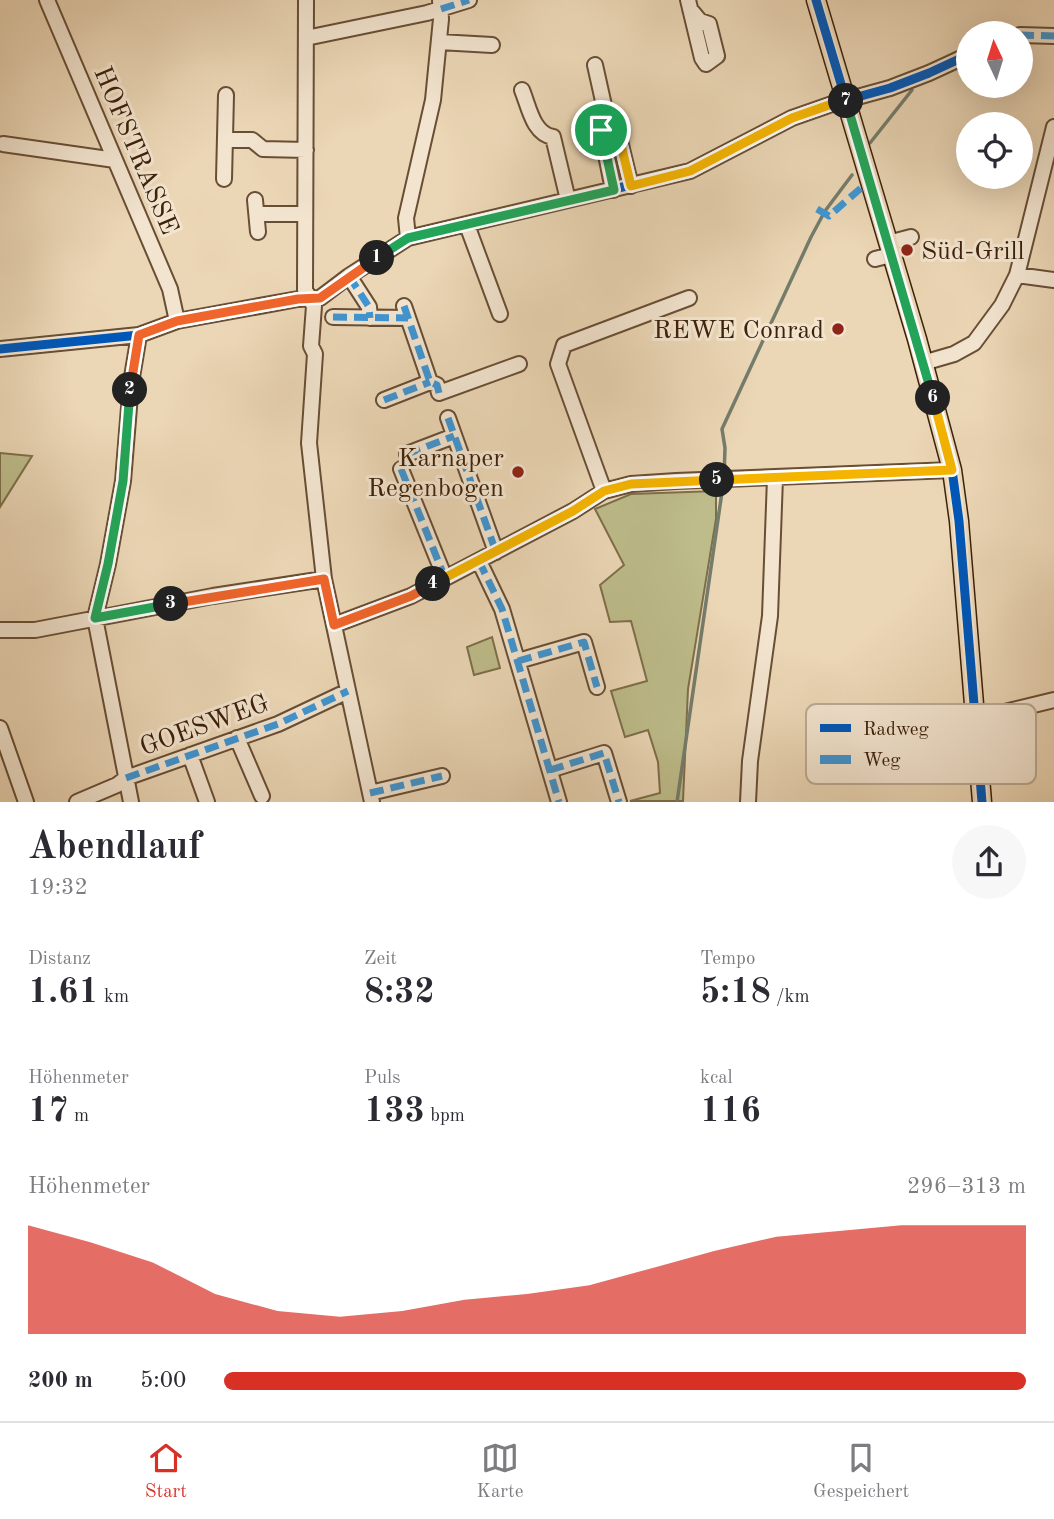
<!DOCTYPE html>
<html lang="de">
<head>
<meta charset="utf-8">
<style>
  :root { --surface:#fff; --page:#f7f7f7; --text:#2b2b33; --muted:#7c7c81; --line:#e1e1e2; --accent:#d93025 }
  body { margin:0; font-family:"Old Standard TT",serif; background:var(--page); color:var(--text); height:100vh; display:flex; flex-direction:column; font-size:26px; white-space:nowrap }
  * { box-sizing:border-box; margin:0 }
  p { font-size:23px; color:var(--muted) }
  .icon { flex:none; width:38px; height:38px; fill:none; stroke:currentColor; stroke-width:2; stroke-linecap:round; stroke-linejoin:round }
  .map { position:relative; height:802px; overflow:hidden }
  .sheet { display:flex; flex-direction:column; background:var(--surface); flex:1 }
  .sheet>* { flex:none }
  .needle { width:46px; rotate:356deg }
  .tools { position:absolute; left:956px; top:21px; display:grid; gap:14px }
  .tools a { display:grid; place-items:center; width:77px; height:77px; border-radius:50%; background:var(--surface); box-shadow:0 7px 28px #0002; font-size:35px }
  .pin { position:absolute; display:grid; place-items:center; width:60px; height:60px; color:#fff; margin:-30px; border:4px solid #fff; border-radius:50%; box-shadow:0 2px 7px #0007 }
  .km { position:absolute; width:35px; height:35px; margin:-18px; border-radius:50%; background:#222; color:#fff; font-size:19px; line-height:35px; text-align:center }
  .round { display:grid; place-items:center; flex:none; width:74px; height:74px; border-radius:37px; background:var(--page) }
  .summary { display:flex; align-items:center; justify-content:space-between; height:119px; padding:0 28px }
  h1 { font-size:38px; font-weight:700; line-height:52px }
  .metrics { display:grid; grid-template-columns:repeat(3,1fr); gap:10px; height:119px; padding:7px 28px }
  .metrics div { display:grid; align-content:center }
  .metrics b { font-size:35px; font-weight:700 }
  .metrics small { font-size:19px; font-weight:400 }
  .metrics p { font-size:19px }
  .chart { height:196px; padding:14px 28px }
  .chart p { display:flex; justify-content:space-between }
  .chart svg { width:100%; height:126px; margin-top:7px; fill:var(--accent); opacity:.7 }
  ul { padding:0 28px; list-style:none; font-size:23px }
  li { display:grid; grid-template-columns:112px 84px 1fr; align-items:center; height:52px }
  li i { height:18px; border-radius:9px; background:var(--accent) }
  .tabs { display:flex; justify-content:space-around; align-items:center; height:98px; border-top:2px solid var(--line); background:var(--surface); font-size:19px; color:var(--muted) }
  .tabs a { display:grid; justify-items:center; gap:4px }
  .tabs .current { color:var(--accent) }
  .map>svg:first-child { display:block }
  .green { fill:#bdbc8a; stroke:#7d6e4a; stroke-width:2 }
  .lines { fill:none; stroke-linecap:round; stroke-linejoin:round }
  .stream { stroke:#747c6b; stroke-width:3.5 }
  .minor-casing { stroke:#684e35; stroke-width:18 }
  .major-casing { stroke:#3d210a; stroke-width:21 }
  .minor { stroke:#f2e4cf; stroke-width:14 }
  .major { stroke:#ebd6b5; stroke-width:18 }
  .quiet { stroke:#3f95d2; stroke-width:7; stroke-dasharray:14 7; stroke-linecap:butt }
  .cycleway-casing { stroke:#f2e4cf; stroke-width:13 }
  .cycleway { stroke:#0057b8; stroke-width:9 }
  .split-1-casing { stroke:#fff; stroke-width:14 }
  .split-2-casing { stroke:#fff; stroke-width:14 }
  .split-3-casing { stroke:#fff; stroke-width:14 }
  .split-4-casing { stroke:#fff; stroke-width:14 }
  .split-5-casing { stroke:#fff; stroke-width:14 }
  .split-6-casing { stroke:#fff; stroke-width:14 }
  .split-7-casing { stroke:#fff; stroke-width:14 }
  .split-8-casing { stroke:#fff; stroke-width:14 }
  .split-1 { stroke:#22a559; stroke-width:9 }
  .split-2 { stroke:#f0652b; stroke-width:9 }
  .split-3 { stroke:#22a559; stroke-width:9 }
  .split-4 { stroke:#f0652b; stroke-width:9 }
  .split-5 { stroke:#f5b400; stroke-width:9 }
  .split-6 { stroke:#f5b400; stroke-width:9 }
  .split-7 { stroke:#22a559; stroke-width:9 }
  .split-8 { stroke:#f5b400; stroke-width:9 }
  .poi-dot { fill:#8f2418; stroke:#f2e4cf; stroke-width:2.5 }
  .labels { text-anchor:middle; stroke-width:6; stroke-linejoin:round; paint-order:stroke }
  .street-label { font-size:26px; fill:#3d210a; stroke:#f2e4cf }
  .poi-label { font-size:26px; fill:#3d210a; stroke:#f2e4cf; text-anchor:end }
  .key { fill:#f2e4cf; stroke:#bcaa94; stroke-width:2 }
  .key-label { font-size:19px; fill:#3d210a }
</style>
</head>
<body>
<div class="map">
<svg width="1054" height="802" viewBox="0 0 1054 802">
  <rect width="100%" height="100%" fill="#ebd6b5"/>
  <filter id="stains"><feTurbulence type="fractalNoise" baseFrequency=".00286" numOctaves="4"/><feColorMatrix values="0 0 0 0 .2 0 0 0 0 .09 0 0 0 0 .02 0 0 0 .5 -.17"/></filter>
  <radialGradient id="worn" r=".72"><stop offset=".6" stop-color="#630" stop-opacity="0"/><stop offset="1" stop-color="#630" stop-opacity=".3"/></radialGradient>
  <path class="green" d="M 0,453 L 32,456 L 0,507 Z
    M 716,491 L 716,519 L 688,689 L 683,801 L 630,801 L 660,793 L 658,762 L 648,730 L 625,737 L 611,691 L 647,681 L 631,621 L 610,622 L 600,585 L 624,565 L 595,509 L 631,494 Z
    M 492,637 L 500,668 L 474,675 L 467,647 Z"/>
  <g class="lines">
    <path class="stream" d="M 870,143 L 912,90
      M 724,477 L 725,448 L 722,429 L 811,237 L 825,211 L 852,175
      M 677,802 L 723,485"/>
    <g class="minor-casing">
      <path id="minor" d="M 47,0 L 170,289 L 177,321
        M 306,0 L 305,290 L 314,306 L 311,346 L 315,354 L 309,443 L 324,579 L 372,802
        M 688,0 L 702,58 L 706,64 L 717,56 L 709,24 L 700,21 L 690,9
        M 1020,35 L 1054,36
        M 306,38 L 427,13 L 469,0
        M 439,42 L 492,45
        M 595,65 L 607,119
        M 522,90 C 529,107 533,134 553,137 L 568,200
        M 225,140 L 252,140 L 263,149 L 306,150
        M 3,144 L 115,160
        M 224,179 L 226,95
        M 613,190 L 601,130 L 603,120 L 611,118 L 616,124 L 631,186
        M 255,200 L 258,232
        M 257,214 L 305,214
        M 467,225 L 500,314
        M 408,238 L 406,218 L 409,205 L 433,100 L 441,19 L 440,0
        M 888,243 L 911,237
        M 875,259 L 891,255
        M 1017,275 L 1054,280
        M 349,276 L 369,307 L 370,318
        M 404,306 L 430,382 L 437,385 L 439,393 L 519,364
        M 333,317 L 408,318
        M 0,349 L 139,335 L 177,321 L 298,299 L 320,298 L 349,276 L 408,238 L 690,171 L 792,118 L 832,104 L 890,88 L 929,73 L 968,55
        M 923,363 L 954,354 L 974,343 L 1002,305 L 1017,275 L 1054,127
        M 384,400 L 430,382
        M 448,418 L 496,552
        M 407,454 L 454,436
        M 401,469 L 445,578
        M 604,491 L 558,364 L 564,345 L 689,298
        M 479,561 L 502,609 L 559,802
        M 334,625 L 411,596 L 573,511 L 604,491 L 631,484 L 676,481 L 952,470
        M 0,630 L 35,630 L 213,596 L 324,579
        M 518,661 L 584,642 L 597,687
        M 976,719 L 1054,700
        M 0,728 L 26,802
        M 237,738 L 262,796
        M 190,755 L 207,802
        M 550,770 L 604,753 L 619,802
        M 370,793 L 442,776
        M 77,802 L 117,785 L 126,778 L 278,724 L 348,691
        M 131,802 L 95,618 L 108,564 L 123,481 L 131,383 L 139,335
        M 748,802 L 750,761 L 770,616 L 775,478"/>
    </g>
    <g class="major-casing">
      <path id="major" d="M 816,0 L 917,339 L 952,470 L 959,521 L 982,802"/>
    </g>
    <use href="#minor" class="minor"/>
    <use href="#major" class="major"/>
    <path class="quiet" d="M 441,9 L 469,0
      M 1020,35 L 1054,36
      M 817,209 L 829,216 L 861,188
      M 349,276 L 369,307 L 370,318
      M 404,306 L 430,382 L 437,385 L 439,393
      M 333,317 L 408,318
      M 384,400 L 430,382
      M 448,418 L 496,552
      M 407,454 L 454,436
      M 401,469 L 445,578
      M 479,561 L 502,609 L 559,802
      M 518,661 L 584,642 L 597,687
      M 550,770 L 604,753 L 619,802
      M 126,778 L 278,724 L 348,691
      M 370,793 L 442,776"/>
    <g class="cycleway-casing">
      <path id="cycleway" d="M 816,0 L 917,339 L 952,470 L 959,521 L 982,802
        M 0,349 L 139,335 L 177,321 L 298,299 L 320,298 L 349,276 L 408,238 L 690,171 L 792,118 L 832,104 L 890,88 L 929,73 L 968,55"/>
    </g>
    <use href="#cycleway" class="cycleway"/>
  </g>
  <g class="lines">
    <g class="split-1-casing">
      <path id="split-1" d="M 377,258 L 408,238 L 614,190 L 601,130"/>
    </g>
    <g class="split-2-casing">
      <path id="split-2" d="M 130,390 L 139,335 L 177,321 L 298,299 L 320,298 L 377,258"/>
    </g>
    <g class="split-3-casing">
      <path id="split-3" d="M 130,390 L 123,481 L 108,564 L 95,618 L 171,604"/>
    </g>
    <g class="split-4-casing">
      <path id="split-4" d="M 171,604 L 324,579 L 334,625 L 411,596 L 433,584"/>
    </g>
    <g class="split-5-casing">
      <path id="split-5" d="M 433,584 L 573,511 L 604,491 L 631,484 L 717,480"/>
    </g>
    <g class="split-6-casing">
      <path id="split-6" d="M 717,480 L 952,470 L 933,398"/>
    </g>
    <g class="split-7-casing">
      <path id="split-7" d="M 846,101 L 933,398"/>
    </g>
    <g class="split-8-casing">
      <path id="split-8" d="M 601,130 L 603,120 L 611,118 L 616,124 L 631,186 L 690,171 L 792,118 L 832,104 L 846,101"/>
    </g>
    <use href="#split-1" class="split-1"/>
    <use href="#split-2" class="split-2"/>
    <use href="#split-3" class="split-3"/>
    <use href="#split-4" class="split-4"/>
    <use href="#split-5" class="split-5"/>
    <use href="#split-6" class="split-6"/>
    <use href="#split-7" class="split-7"/>
    <use href="#split-8" class="split-8"/>
  </g>
  <g class="poi-dot">
    <circle cx="907" cy="250" r="7"/>
    <circle cx="838" cy="329" r="7"/>
    <circle cx="518" cy="472" r="7"/>
  </g>
  <g class="labels">
    <g class="street-label">
      <text transform="translate(137 150) rotate(67)" y="9">HOFSTRASSE</text>
      <text transform="translate(204 724) rotate(-20)" y="9">GOESWEG</text>
    </g>
    <g class="poi-label">
      <text x="921" y="259" text-anchor="start">Süd-Grill</text>
      <text x="824" y="338">REWE Conrad</text>
      <text x="504" y="466">Karnaper<tspan x="504" dy="30">Regenbogen</tspan></text>
    </g>
  </g>
  <rect x="806" y="704" width="230" height="80" rx="10" class="key"/>
  <rect x="820" y="724" width="31" height="8" fill="#0057b8"/>
  <rect x="820" y="755" width="31" height="9" fill="#3f95d2"/>
  <g class="key-label">
    <text x="863" y="735">Radweg</text>
    <text x="863" y="766">Weg</text>
  </g>
  <rect width="100%" height="100%" filter="url(#stains)"/>
  <rect width="100%" height="100%" fill="url(#worn)"/>
</svg>
<div class="tools">
<a><svg class="needle" viewBox="-14 -14 28 28"><path d="M0-13l5 13h-10z" fill="#e53935"/><path d="M0 13l5-13h-10z" fill="#7c7c81"/></svg></a>
<a><svg class="icon" aria-label="locate" viewBox="0 0 24 24"><circle cx="12" cy="12" r="6"/><path d="M12 2v4M12 18v4M2 12h4M18 12h4"/></svg></a>
</div>
<div class="pin" style="left:601px;top:130px;background:#1e9e55"><svg class="icon" aria-label="arrive" viewBox="0 0 24 24"><path d="M6 21V4h12l-3 4 3 4H6"/></svg></div>
<b class="km" style="left:377px;top:258px">1</b>
<b class="km" style="left:130px;top:390px">2</b>
<b class="km" style="left:171px;top:604px">3</b>
<b class="km" style="left:433px;top:584px">4</b>
<b class="km" style="left:717px;top:480px">5</b>
<b class="km" style="left:933px;top:398px">6</b>
<b class="km" style="left:846px;top:101px">7</b>
</div>
<section class="sheet">
<div class="summary"><div><h1>Abendlauf</h1><p>19:32</p></div><a class="round"><svg class="icon" aria-label="share" viewBox="0 0 24 24"><path d="M12 15V3M7 8l5-5 5 5M5 13v7h14v-7"/></svg></a></div>
<div class="metrics">
<div><p>Distanz</p><b>1.61<small> km</small></b></div>
<div><p>Zeit</p><b>8:32</b></div>
<div><p>Tempo</p><b>5:18<small> /km</small></b></div>
</div>
<div class="metrics">
<div><p>Höhenmeter</p><b>17<small> m</small></b></div>
<div><p>Puls</p><b>133<small> bpm</small></b></div>
<div><p>kcal</p><b>116</b></div>
</div>
<div class="chart"><p><span>Höhenmeter</span>296–313 m</p>
<svg viewBox="0 0 160 44" preserveAspectRatio="none"><path d="M0 44V6L10 12L20 19L30 30L40 36L50 38L60 36L70 32L80 30L90 27L100 21L110 15L120 10L130 8L140 6L150 6L160 6V44z"/></svg>
</div>
<ul>
<li><b>200 m</b>5:00<i style="width:100%"></i></li>
</ul>
</section>
<nav class="tabs">
<a class="current"><svg class="icon" aria-label="home" viewBox="0 0 24 24"><path d="M3 11l9-7 9 7M6 9v11h12V9"/></svg>Start</a>
<a><svg class="icon" aria-label="map" viewBox="0 0 24 24"><path d="M3 6l6-2 6 2 6-2v14l-6 2-6-2-6 2zM9 4v14M15 6v14"/></svg>Karte</a>
<a><svg class="icon" aria-label="saved" viewBox="0 0 24 24"><path d="M7 4h10v16l-5-4-5 4z"/></svg>Gespeichert</a>
</nav>
</body>
</html>
